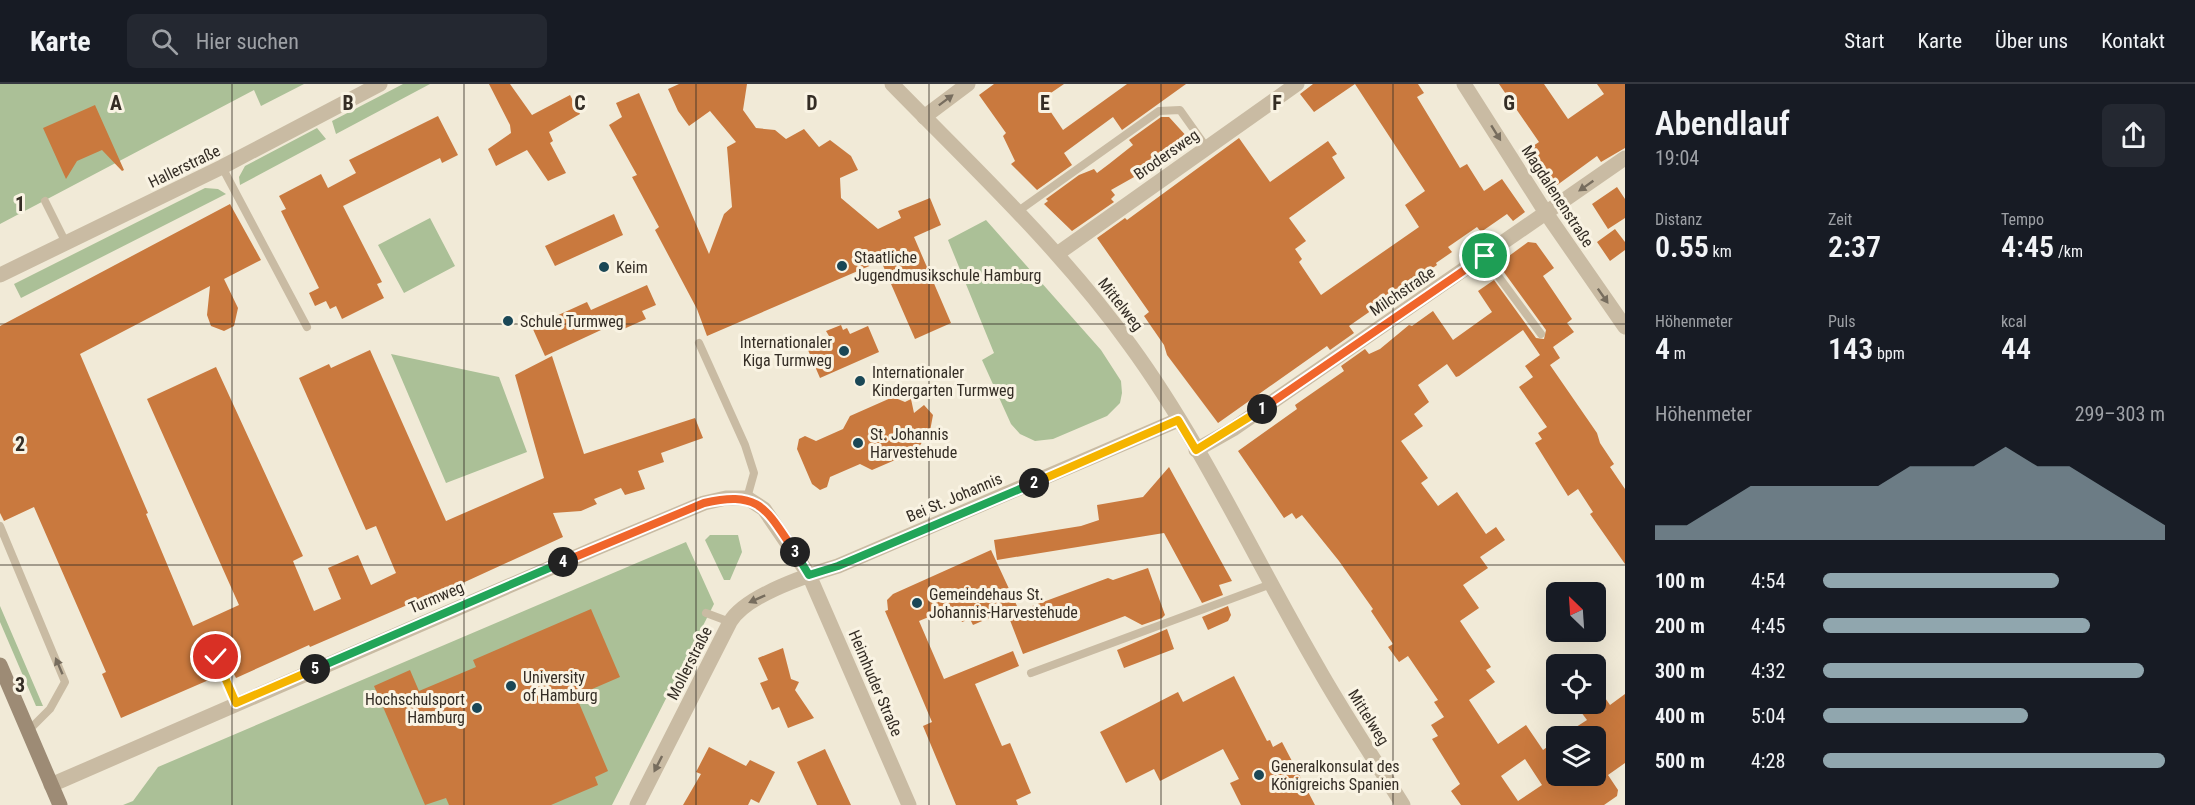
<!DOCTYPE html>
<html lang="de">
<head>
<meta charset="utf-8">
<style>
  :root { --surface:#171b24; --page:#242831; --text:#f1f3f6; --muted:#9ea1a6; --line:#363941; --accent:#90a6ae }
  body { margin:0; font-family:"Roboto Condensed",sans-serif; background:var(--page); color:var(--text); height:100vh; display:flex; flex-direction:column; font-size:22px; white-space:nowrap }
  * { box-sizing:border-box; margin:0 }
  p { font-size:20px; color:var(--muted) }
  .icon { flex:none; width:33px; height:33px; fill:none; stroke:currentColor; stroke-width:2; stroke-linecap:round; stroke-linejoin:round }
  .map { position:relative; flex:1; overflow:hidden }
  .details { display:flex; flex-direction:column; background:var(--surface); width:570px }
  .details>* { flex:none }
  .needle { width:39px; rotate:335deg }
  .controls { position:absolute; left:1546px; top:498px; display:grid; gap:12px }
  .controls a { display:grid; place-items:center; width:60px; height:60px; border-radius:9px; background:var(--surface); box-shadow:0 6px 24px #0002; font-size:30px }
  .pin { position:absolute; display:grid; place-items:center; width:51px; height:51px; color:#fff; margin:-26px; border:3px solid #fff; border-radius:50%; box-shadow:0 2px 6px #0007 }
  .km { position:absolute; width:30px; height:30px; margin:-15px; border-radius:50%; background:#222; color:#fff; font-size:16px; line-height:30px; text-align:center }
  .round { display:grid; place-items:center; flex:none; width:63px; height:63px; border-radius:9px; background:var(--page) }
  .summary { display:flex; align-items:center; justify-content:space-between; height:102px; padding:0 30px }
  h1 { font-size:33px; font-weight:600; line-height:45px }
  .figures { display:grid; grid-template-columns:repeat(3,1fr); gap:9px; height:102px; padding:6px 30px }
  .figures div { display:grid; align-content:center }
  .figures b { font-size:30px; font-weight:600 }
  .figures small { font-size:16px; font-weight:400 }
  .figures p { font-size:16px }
  .chart { height:168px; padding:12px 30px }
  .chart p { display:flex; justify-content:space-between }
  .chart svg { width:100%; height:108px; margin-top:6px; fill:var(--accent); opacity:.7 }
  ul { padding:0 30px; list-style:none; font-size:20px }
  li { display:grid; grid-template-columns:96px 72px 1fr; align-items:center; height:45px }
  li i { height:15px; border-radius:8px; background:var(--accent) }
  header { display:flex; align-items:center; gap:36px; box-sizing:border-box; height:84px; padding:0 30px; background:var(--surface); border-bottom:2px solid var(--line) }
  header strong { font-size:28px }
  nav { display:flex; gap:33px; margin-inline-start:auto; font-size:21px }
  .search { width:420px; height:54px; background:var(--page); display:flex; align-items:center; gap:15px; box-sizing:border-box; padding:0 21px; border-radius:9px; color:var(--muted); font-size:22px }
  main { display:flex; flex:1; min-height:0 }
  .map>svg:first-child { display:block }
  .green { fill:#abc097 }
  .building { fill:#c9793e; fill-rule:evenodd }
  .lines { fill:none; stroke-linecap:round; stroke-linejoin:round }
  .service { stroke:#c9bba3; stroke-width:8 }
  .minor { stroke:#c9bba3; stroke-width:15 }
  .tertiary { stroke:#c9bba3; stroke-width:15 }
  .secondary { stroke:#9d8b75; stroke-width:15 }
  .oneway { fill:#776d5e }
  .split-1-casing { stroke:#fff; stroke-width:12 }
  .split-2-casing { stroke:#fff; stroke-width:12 }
  .split-3-casing { stroke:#fff; stroke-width:12 }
  .split-4-casing { stroke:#fff; stroke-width:12 }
  .split-5-casing { stroke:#fff; stroke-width:12 }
  .split-6-casing { stroke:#fff; stroke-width:12 }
  .split-1 { stroke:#f0652b; stroke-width:8 }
  .split-2 { stroke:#f5b400; stroke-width:8 }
  .split-3 { stroke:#22a559; stroke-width:8 }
  .split-4 { stroke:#f0652b; stroke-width:8 }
  .split-5 { stroke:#22a559; stroke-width:8 }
  .split-6 { stroke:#f5b400; stroke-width:8 }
  .grid { fill:none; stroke:#342d25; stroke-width:1.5; stroke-opacity:0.55 }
  .poi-dot { fill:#1a4756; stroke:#f9f3e3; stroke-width:2 }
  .labels { text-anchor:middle; stroke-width:6; stroke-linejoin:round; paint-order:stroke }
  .street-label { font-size:16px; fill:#342d25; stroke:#f9f3e3 }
  .poi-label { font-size:16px; fill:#342d25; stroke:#f9f3e3; text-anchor:start }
  .grid-label { font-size:20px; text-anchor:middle; font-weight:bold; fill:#342d25; stroke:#f9f3e3; stroke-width:6; stroke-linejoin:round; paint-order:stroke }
</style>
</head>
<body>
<header>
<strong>Karte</strong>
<div class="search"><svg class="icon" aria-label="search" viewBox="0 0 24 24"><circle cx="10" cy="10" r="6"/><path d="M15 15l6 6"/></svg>Hier suchen</div>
<nav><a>Start</a><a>Karte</a><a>Über uns</a><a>Kontakt</a></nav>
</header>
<main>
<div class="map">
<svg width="1625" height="721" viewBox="0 0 1625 721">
  <rect width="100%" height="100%" fill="#f1ead7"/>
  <path class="green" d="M 0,0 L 304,0 L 261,22 L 254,6 L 0,140 Z
    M 403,0 L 430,0 L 336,50 L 332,37 Z
    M 317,44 L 326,55 L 240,101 L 239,93 L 245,82 Z
    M 205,104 L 218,105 L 226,110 L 21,214 L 14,200 Z
    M 430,134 L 455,182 L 404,209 L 378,161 Z
    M 986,136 L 1101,266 L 1121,297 L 1122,309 L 1120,319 L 1107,332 L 1053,355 L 1035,357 L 1020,350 L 1011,340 L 982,276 L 994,269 L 948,156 Z
    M 391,270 L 499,293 L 527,368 L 446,399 Z
    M 710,451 L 738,451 L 742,468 L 730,496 L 724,496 L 705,456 Z
    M 686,458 L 714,520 L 612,721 L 123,721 L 133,717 L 158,683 Z
    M 0,522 L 43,622 L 36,622 L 0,538 Z"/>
  <path class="building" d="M 489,0 L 510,0 L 532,31 L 570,11 L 580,30 L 549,48 L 553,57 L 550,59 L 566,89 L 548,97 L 527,66 L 496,82 L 488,65 L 511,49 L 510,41 Z
    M 679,0 L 747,0 L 743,26 L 756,44 L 775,46 L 786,55 L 804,45 L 819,63 L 830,56 L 851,72 L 858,86 L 840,94 L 841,114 L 878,145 L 901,134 L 898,127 L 930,114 L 941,141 L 914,153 L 951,239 L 915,255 L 881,177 L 707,252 L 697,225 L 655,146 L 659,143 L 632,93 L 637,91 L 609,41 L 622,33 L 616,19 L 639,9 L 709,170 L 724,130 L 732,123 L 727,63 L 736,58 L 710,27 L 689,42 L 678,27 L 668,5 Z
    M 994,0 L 1064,0 L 1042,15 L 1063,46 L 1127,0 L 1186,0 L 1122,46 L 1113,33 L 1064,69 L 1072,81 L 1037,106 L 1011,80 L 1015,77 L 1003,52 L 1006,49 L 979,11 Z
    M 1313,0 L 1418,0 L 1424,9 L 1417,13 L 1460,84 L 1467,80 L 1484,107 L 1502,95 L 1525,128 L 1513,137 L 1507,130 L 1481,148 L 1477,143 L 1448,163 L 1452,168 L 1436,179 L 1437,181 L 1349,242 L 1354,249 L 1330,266 L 1327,262 L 1218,339 L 1167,271 L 1164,261 L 1144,232 L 1149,228 L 1097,154 L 1125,134 L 1127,136 L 1239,54 L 1270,98 L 1328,57 L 1337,70 L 1332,73 L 1345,94 L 1289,134 L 1306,157 L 1295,165 L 1302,175 L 1299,178 L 1321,211 L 1419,143 L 1405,121 L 1425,107 L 1355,0 L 1314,28 L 1300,10 Z
    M 1499,0 L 1544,0 L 1568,35 L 1604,10 L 1597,0 L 1625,0 L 1625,64 L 1601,78 L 1597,72 L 1549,107 L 1529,78 L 1536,73 L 1530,64 L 1539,58 Z
    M 95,21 L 124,86 L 122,87 L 102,66 L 77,77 L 66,95 L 43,44 Z
    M 438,32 L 458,71 L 442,79 L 440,74 L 343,122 L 382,198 L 377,200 L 384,214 L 342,235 L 336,222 L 330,225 L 326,217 L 315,222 L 309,209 L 319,204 L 281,127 L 286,125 L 279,112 L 321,90 L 328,104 L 356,89 L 349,76 Z
    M 1161,33 L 1169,33 L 1189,55 L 1143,88 L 1111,106 L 1115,111 L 1111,115 L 1114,118 L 1072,147 L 1044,120 L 1048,117 L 1046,115 L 1079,91 L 1094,85 L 1097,89 L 1109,80 L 1133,61 L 1129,56 Z
    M 1617,103 L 1625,115 L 1625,134 L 1608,145 L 1592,120 Z
    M 230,120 L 261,176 L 224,195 L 238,224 L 234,242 L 224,247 L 211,242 L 207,231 L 210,202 L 80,270 L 148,429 L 146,430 L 193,542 L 239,521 L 147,315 L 216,283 L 303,472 L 293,477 L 314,527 L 341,515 L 328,484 L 358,471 L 371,501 L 396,489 L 376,442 L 366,446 L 299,294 L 329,280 L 331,284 L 370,266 L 446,437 L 544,394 L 515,291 L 552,272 L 584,370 L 695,334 L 703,354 L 661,369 L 664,378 L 638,387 L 645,405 L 625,411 L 621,404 L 594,415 L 597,420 L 581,427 L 553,429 L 563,453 L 443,508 L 442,506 L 310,563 L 309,561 L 236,594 L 232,586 L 229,587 L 220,569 L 214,567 L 210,573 L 218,592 L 121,634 L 102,590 L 106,588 L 34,423 L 4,437 L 0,429 L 0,242 Z
    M 614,130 L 623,151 L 555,182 L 545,162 Z
    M 1615,145 L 1625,158 L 1625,166 L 1610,177 L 1597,158 Z
    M 1528,158 L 1536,159 L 1554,184 L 1543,192 L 1572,235 L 1567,239 L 1574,248 L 1553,263 L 1560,274 L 1550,281 L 1597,349 L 1600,359 L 1614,380 L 1610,383 L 1625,405 L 1625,480 L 1590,430 L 1593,428 L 1578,405 L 1568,412 L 1535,359 L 1542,355 L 1538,349 L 1547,343 L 1519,303 L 1533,293 L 1525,282 L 1540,271 L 1523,246 L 1459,292 L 1456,293 L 1447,280 L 1418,301 L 1429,318 L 1414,330 L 1423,342 L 1401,357 L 1428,394 L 1421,399 L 1438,422 L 1457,408 L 1486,450 L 1496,443 L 1505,456 L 1480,473 L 1488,484 L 1463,501 L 1479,524 L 1460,537 L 1491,583 L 1486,586 L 1495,598 L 1469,616 L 1498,660 L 1526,641 L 1543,666 L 1557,656 L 1557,692 L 1596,692 L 1596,652 L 1562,652 L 1587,636 L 1575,620 L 1596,620 L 1596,601 L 1610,621 L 1625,610 L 1625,679 L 1608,691 L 1618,706 L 1617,712 L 1604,721 L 1461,721 L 1451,707 L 1460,700 L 1432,655 L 1438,652 L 1431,641 L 1444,633 L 1434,618 L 1438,616 L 1408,572 L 1399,578 L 1388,563 L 1393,560 L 1371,527 L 1373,525 L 1339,477 L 1302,431 L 1296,435 L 1292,429 L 1284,434 L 1238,367 L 1297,325 L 1295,321 L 1344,287 L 1341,282 L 1365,265 L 1369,270 L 1380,265 L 1409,241 L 1412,242 L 1433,227 L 1453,256 L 1492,228 L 1478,207 L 1494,196 L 1536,254 L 1544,255 L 1546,246 L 1498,180 ZM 1525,675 L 1542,701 L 1518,717 L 1501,692 Z
    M 647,201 L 656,221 L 642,227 L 646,235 L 617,248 L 614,240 L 545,272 L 532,243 L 587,218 L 591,226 Z
    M 841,241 L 843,246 L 847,244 L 850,250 L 868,242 L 879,268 L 820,294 L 808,266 L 826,259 L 824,254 L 829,252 L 826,247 Z
    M 893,313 L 905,318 L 911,315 L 914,329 L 924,321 L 933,331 L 930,347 L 916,367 L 872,386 L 860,380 L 830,393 L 827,403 L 820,406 L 812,400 L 797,365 L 799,355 L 805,352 L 816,357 L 843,345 L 850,332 Z
    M 1169,383 L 1232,497 L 1219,501 L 1223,511 L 1202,519 L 1164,449 L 997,476 L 994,456 L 1081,442 L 1099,436 L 1097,421 L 1143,413 Z
    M 991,466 L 1017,522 L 973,541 L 970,535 L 962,538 L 955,522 L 919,537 L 944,595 L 1013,567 L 1019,582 L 975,600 L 1002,662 L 1010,659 L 1031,709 L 1016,716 L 1018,721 L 956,721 L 923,642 L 932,638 L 885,527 L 888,526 L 887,516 L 893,510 Z
    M 1148,484 L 1165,531 L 1162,534 L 1142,541 L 1125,532 L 1023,570 L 1008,531 L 1108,494 L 1113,496 Z
    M 1228,522 L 1231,531 L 1228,537 L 1208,546 L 1202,533 Z
    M 591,525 L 620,593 L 576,612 L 608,687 L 595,693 L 598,701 L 551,721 L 449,721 L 446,714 L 425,721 L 374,602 L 410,586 L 419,607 L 476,583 L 473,576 Z
    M 1167,545 L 1174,565 L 1124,584 L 1117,566 Z
    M 783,564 L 791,595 L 799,598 L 795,606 L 814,634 L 788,644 L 779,623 L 772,626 L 760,599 L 768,596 L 758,574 Z
    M 1234,592 L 1267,657 L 1270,656 L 1273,663 L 1282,658 L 1315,721 L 1241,721 L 1230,699 L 1239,695 L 1223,665 L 1160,697 L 1154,685 L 1126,699 L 1100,648 L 1178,608 L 1183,618 Z
    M 709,663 L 746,682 L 750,676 L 775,688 L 759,719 L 751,715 L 748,721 L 683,721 L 701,690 L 696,688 Z
    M 825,665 L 851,721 L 817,721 L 797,678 Z"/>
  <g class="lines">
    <path class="service" d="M 222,83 L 307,243
      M 45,117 L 66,159
      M 1017,128 L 1159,27 L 1180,26 L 1207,64
      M 1484,173 L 1541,250
      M 699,259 L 745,361 L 754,389 L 747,414
      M 0,442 L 65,598 L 50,625 L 28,647
      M 706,529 L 730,538
      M 216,573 L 236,619
      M 1031,589 L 1271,500"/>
    <path class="minor" d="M 1464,0 L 1546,129 L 1625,243
      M 924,33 L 968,0
      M 1057,170 L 1297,0
      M 1196,366 L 1233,345 L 1625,74
      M 51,701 L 594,465 L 704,419 L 726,414 L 747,414 L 764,425 L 809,491 L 909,721
      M 637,721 L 730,538 C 746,511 808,491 838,482 L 1178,336"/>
    <path class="tertiary" d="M 892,0 C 974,84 1061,165 1130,261 C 1203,361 1255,476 1317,582 C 1344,630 1374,675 1403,721
      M 0,191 L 222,83 L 380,0"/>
    <path class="secondary" d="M 0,581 L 60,721"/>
  </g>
  <defs><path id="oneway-solid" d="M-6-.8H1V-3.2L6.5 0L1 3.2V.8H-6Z" transform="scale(1.5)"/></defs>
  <g class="oneway">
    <use href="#oneway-solid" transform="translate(946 16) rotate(-37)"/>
    <use href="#oneway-solid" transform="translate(1496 49) rotate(58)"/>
    <use href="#oneway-solid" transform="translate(1586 102) rotate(145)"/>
    <use href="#oneway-solid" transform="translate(1603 212) rotate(55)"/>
    <use href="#oneway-solid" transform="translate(757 515) rotate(156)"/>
    <use href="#oneway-solid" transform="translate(59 582) rotate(-113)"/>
    <use href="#oneway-solid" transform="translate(658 680) rotate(117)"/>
  </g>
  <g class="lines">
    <g class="split-1-casing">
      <path id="split-1" d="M 1262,325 L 1485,172"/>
    </g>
    <g class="split-2-casing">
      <path id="split-2" d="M 1034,399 L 1178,336 L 1196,366 L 1262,325"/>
    </g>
    <g class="split-3-casing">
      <path id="split-3" d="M 795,468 L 809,491 L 838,482 L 1034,399"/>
    </g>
    <g class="split-4-casing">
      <path id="split-4" d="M 563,478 L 704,419 C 760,406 766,425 795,468"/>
    </g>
    <g class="split-5-casing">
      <path id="split-5" d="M 315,585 L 563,478"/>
    </g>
    <g class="split-6-casing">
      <path id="split-6" d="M 216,573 L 236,619 L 315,585"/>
    </g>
    <use href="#split-1" class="split-1"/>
    <use href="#split-2" class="split-2"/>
    <use href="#split-3" class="split-3"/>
    <use href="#split-4" class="split-4"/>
    <use href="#split-5" class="split-5"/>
    <use href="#split-6" class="split-6"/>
  </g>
  <path class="grid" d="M 232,0 L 232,721M 464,0 L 464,721M 696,0 L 696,721M 929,0 L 929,721M 1161,0 L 1161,721M 1393,0 L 1393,721M 0,240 L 1625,240M 0,481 L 1625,481"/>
  <g class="poi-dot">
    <circle cx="842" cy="182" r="6"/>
    <circle cx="604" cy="183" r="6"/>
    <circle cx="508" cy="237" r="6"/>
    <circle cx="844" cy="267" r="6"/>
    <circle cx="860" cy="297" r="6"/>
    <circle cx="858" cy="359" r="6"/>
    <circle cx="917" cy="519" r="6"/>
    <circle cx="511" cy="602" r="6"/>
    <circle cx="477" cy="624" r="6"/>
    <circle cx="1259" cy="691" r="6"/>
  </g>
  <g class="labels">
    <g class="street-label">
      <text transform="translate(1166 70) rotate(-35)" y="6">Brodersweg</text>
      <text transform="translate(184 82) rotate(-26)" y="6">Hallerstraße</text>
      <text transform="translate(1558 112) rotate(57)" y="6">Magdalenenstraße</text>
      <text transform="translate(1402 207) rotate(-34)" y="6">Milchstraße</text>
      <text transform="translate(1121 220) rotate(52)" y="6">Mittelweg</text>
      <text transform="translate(954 413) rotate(-23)" y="6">Bei St. Johannis</text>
      <text transform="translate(436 513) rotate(-23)" y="6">Turmweg</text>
      <text transform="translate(689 579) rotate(-63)" y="6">Mollerstraße</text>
      <text transform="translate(876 599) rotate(67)" y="6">Heimhuder Straße</text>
      <text transform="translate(1369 633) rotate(58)" y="6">Mittelweg</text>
    </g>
    <g class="poi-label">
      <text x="854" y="179">Staatliche<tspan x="854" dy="18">Jugendmusikschule Hamburg</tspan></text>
      <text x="616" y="189">Keim</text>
      <text x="520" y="243">Schule Turmweg</text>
      <text x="832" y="264" text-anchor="end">Internationaler<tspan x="832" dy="18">Kiga Turmweg</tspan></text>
      <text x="872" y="294">Internationaler<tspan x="872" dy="18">Kindergarten Turmweg</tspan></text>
      <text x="870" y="356">St. Johannis<tspan x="870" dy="18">Harvestehude</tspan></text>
      <text x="929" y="516">Gemeindehaus St.<tspan x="929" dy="18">Johannis-Harvestehude</tspan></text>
      <text x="523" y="599">University<tspan x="523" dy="18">of Hamburg</tspan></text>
      <text x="465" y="621" text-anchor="end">Hochschulsport<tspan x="465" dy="18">Hamburg</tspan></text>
      <text x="1271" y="688">Generalkonsulat des<tspan x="1271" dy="18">Königreichs Spanien</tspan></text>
    </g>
  </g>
  <g class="grid-label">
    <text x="116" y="26">A</text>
    <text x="348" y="26">B</text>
    <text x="580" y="26">C</text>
    <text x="812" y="26">D</text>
    <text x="1045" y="26">E</text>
    <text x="1277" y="26">F</text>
    <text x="1509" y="26">G</text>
    <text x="20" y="127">1</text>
    <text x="20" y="367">2</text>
    <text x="20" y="608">3</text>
  </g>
</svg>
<div class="controls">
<a><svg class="needle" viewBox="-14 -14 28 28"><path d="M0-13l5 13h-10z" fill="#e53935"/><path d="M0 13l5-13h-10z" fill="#9ea1a6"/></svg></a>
<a><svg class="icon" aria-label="locate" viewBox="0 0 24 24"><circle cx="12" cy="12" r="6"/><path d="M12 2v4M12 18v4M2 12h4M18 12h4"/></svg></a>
<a><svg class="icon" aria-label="layers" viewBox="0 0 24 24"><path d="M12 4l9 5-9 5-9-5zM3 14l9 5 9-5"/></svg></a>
</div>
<div class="pin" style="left:1485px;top:172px;background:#1e9e55"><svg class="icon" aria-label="arrive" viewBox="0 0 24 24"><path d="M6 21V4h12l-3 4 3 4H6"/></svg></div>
<div class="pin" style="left:216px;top:573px;background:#d93025"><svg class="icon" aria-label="check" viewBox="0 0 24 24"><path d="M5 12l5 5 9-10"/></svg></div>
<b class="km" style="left:1262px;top:325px">1</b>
<b class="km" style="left:1034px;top:399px">2</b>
<b class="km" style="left:795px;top:468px">3</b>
<b class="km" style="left:563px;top:478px">4</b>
<b class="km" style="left:315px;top:585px">5</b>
</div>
<section class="details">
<div class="summary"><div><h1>Abendlauf</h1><p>19:04</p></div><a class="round"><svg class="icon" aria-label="share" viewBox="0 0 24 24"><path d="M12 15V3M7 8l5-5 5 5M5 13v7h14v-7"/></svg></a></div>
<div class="figures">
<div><p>Distanz</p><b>0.55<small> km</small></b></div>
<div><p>Zeit</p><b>2:37</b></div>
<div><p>Tempo</p><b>4:45<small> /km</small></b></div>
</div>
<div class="figures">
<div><p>Höhenmeter</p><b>4<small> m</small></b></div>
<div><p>Puls</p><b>143<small> bpm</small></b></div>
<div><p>kcal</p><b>44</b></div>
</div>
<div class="chart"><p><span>Höhenmeter</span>299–303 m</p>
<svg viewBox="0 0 160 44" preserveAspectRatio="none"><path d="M0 44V38L10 38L20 30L30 22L40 22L50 22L60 22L70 22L80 14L90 14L100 14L110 6L120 14L130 14L140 22L150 30L160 38V44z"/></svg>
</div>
<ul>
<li><b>100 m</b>4:54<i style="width:69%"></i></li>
<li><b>200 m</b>4:45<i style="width:78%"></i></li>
<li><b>300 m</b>4:32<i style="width:94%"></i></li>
<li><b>400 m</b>5:04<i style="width:60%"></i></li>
<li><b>500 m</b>4:28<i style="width:100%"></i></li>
</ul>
</section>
</main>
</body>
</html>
